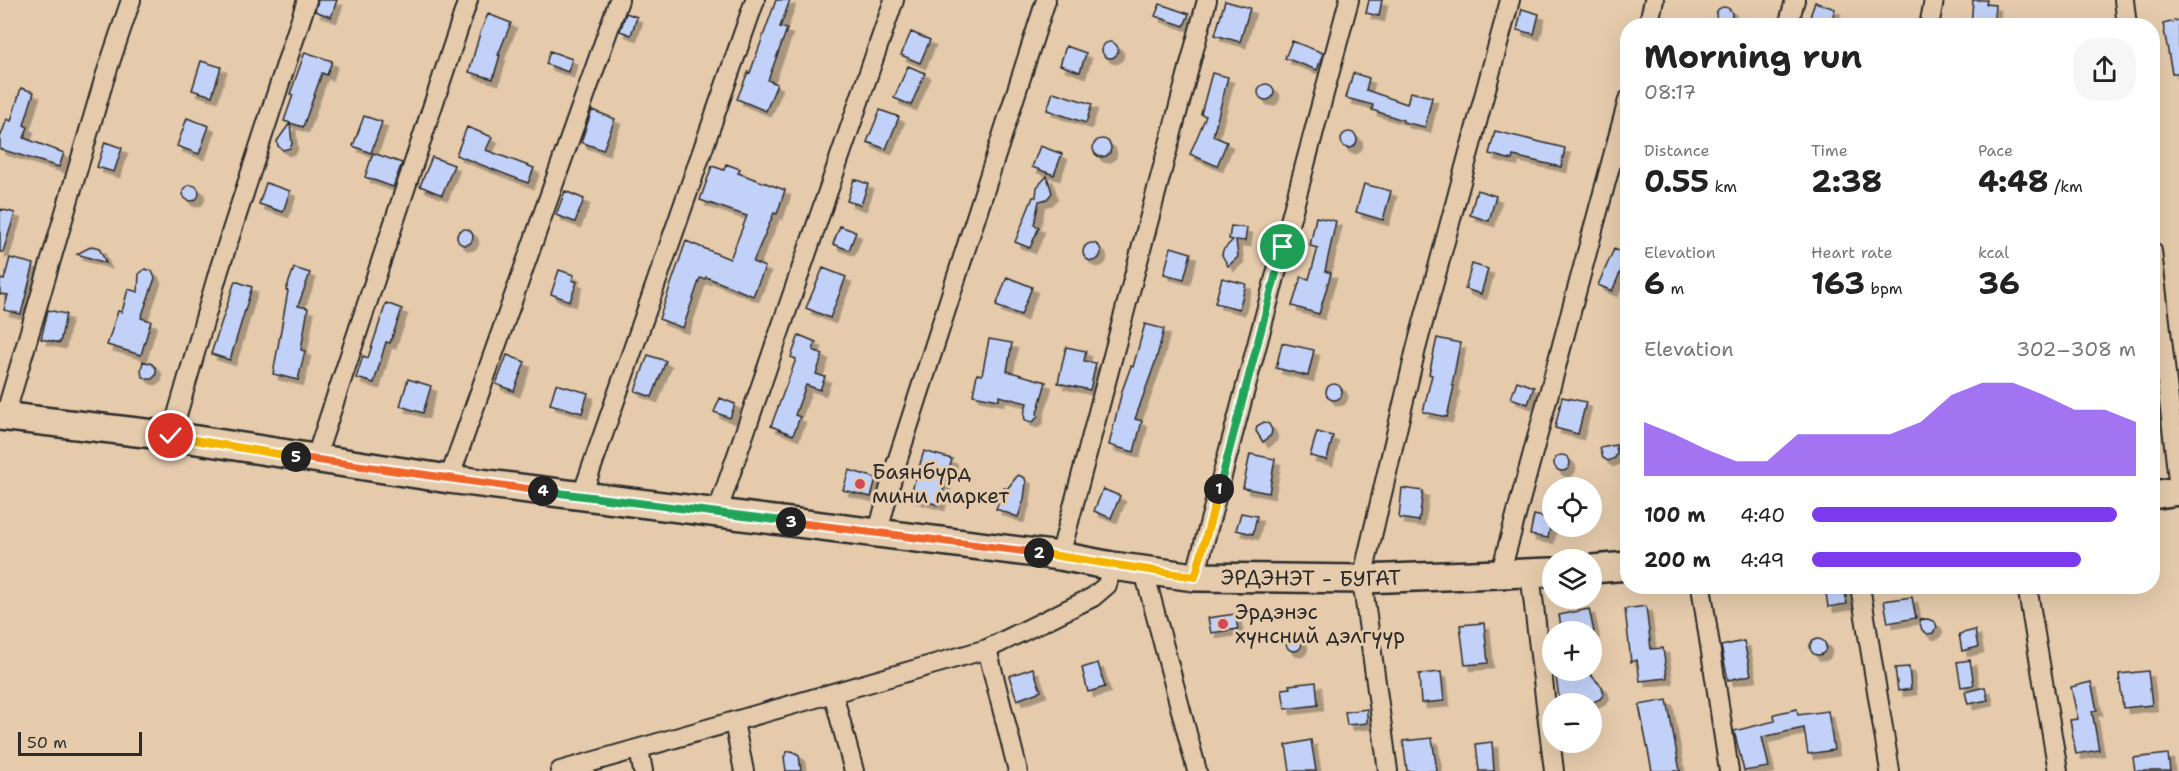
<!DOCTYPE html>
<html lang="en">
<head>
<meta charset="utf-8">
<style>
  :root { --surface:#fff; --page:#f6f6f6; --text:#222; --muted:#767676; --accent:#7c3aed }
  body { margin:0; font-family:"Shantell Sans",sans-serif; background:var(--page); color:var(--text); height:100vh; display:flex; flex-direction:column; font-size:22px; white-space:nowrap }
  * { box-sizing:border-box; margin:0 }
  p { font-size:20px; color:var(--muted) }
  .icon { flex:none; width:33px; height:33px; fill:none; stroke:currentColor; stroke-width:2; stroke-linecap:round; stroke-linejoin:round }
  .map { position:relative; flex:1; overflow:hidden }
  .sheet { position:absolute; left:1620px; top:18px; width:540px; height:576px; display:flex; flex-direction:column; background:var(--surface); border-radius:24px; box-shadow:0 6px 24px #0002 }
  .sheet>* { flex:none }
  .controls { position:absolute; left:1542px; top:477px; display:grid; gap:12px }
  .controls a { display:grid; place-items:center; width:60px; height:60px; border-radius:50%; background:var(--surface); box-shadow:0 6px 24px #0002; font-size:30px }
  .scale { position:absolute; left:18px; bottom:15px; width:124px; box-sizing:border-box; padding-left:6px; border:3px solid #2b2b2b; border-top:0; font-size:16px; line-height:21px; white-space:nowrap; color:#2b2b2b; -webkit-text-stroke:4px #e5cbac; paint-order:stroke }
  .pin { position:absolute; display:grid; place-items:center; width:51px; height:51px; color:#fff; margin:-26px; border:3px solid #fff; border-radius:50%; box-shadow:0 2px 6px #0007 }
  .km { position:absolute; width:30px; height:30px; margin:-15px; border-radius:50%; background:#222; color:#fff; font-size:16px; line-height:30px; text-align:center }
  .round { display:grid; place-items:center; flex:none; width:63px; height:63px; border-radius:24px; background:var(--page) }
  .overview { display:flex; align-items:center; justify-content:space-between; height:102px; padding:0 24px }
  h1 { font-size:33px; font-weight:700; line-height:45px }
  .figures { display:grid; grid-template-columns:repeat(3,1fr); gap:9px; height:102px; padding:6px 24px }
  .figures div { display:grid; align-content:center }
  .figures b { font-size:30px; font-weight:700 }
  .figures small { font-size:16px; font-weight:400 }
  .figures p { font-size:16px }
  .chart { height:168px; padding:12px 24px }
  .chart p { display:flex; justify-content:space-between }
  .chart svg { width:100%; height:108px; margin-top:6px; fill:var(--accent); opacity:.7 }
  ul { padding:0 24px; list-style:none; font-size:20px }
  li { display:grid; grid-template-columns:96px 72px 1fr; align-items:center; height:45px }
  li i { height:15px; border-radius:8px; background:var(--accent) }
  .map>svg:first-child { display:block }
  .building { fill:#c2d1f8; stroke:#2b2b2b; stroke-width:1.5; filter:url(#shadow) }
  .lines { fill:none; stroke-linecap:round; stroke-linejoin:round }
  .street-casing { stroke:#2b2b2b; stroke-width:22 }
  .secondary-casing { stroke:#2b2b2b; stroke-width:32 }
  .street { stroke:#e5cbac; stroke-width:18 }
  .secondary { stroke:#e5cbac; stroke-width:27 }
  .split-1-casing { stroke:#fff; stroke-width:12 }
  .split-2-casing { stroke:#fff; stroke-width:12 }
  .split-3-casing { stroke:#fff; stroke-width:12 }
  .split-4-casing { stroke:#fff; stroke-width:12 }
  .split-5-casing { stroke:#fff; stroke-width:12 }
  .split-6-casing { stroke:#fff; stroke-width:12 }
  .split-1 { stroke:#22a559; stroke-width:8 }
  .split-2 { stroke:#f5b400; stroke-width:8 }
  .split-3 { stroke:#f0652b; stroke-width:8 }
  .split-4 { stroke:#22a559; stroke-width:8 }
  .split-5 { stroke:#f0652b; stroke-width:8 }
  .split-6 { stroke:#f5b400; stroke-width:8 }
  .poi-dot { fill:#d1495b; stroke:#e5cbac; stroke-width:2 }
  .labels { text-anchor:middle; stroke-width:6; stroke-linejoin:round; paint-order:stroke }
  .poi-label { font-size:21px; fill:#2b2b2b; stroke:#e5cbac; text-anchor:start }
  .street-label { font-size:21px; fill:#2b2b2b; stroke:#e5cbac }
</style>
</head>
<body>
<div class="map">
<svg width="2179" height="771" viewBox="0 0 2179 771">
  <defs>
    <filter id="shadow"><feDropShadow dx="5.5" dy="5.5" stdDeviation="0" flood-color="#0004"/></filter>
  </defs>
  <rect width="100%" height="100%" fill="#e5cbac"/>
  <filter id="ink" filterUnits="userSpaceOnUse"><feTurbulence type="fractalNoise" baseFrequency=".0167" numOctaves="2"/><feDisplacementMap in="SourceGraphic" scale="12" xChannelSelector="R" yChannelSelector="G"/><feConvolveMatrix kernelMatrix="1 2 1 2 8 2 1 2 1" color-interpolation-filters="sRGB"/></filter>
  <g filter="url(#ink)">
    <path class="building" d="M 318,0 L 337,0 L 331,17 L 315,11 Z
      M 776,0 L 790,0 L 780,27 L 787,29 L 768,80 L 777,84 L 766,111 L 737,99 L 748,72 L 750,73 Z
      M 1369,0 L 1382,0 L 1379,16 L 1366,13 Z
      M 1973,0 L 1987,0 L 1986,4 L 1995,5 L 1993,26 L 1971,26 Z
      M 1225,1 L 1250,8 L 1240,42 L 1215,35 Z
      M 1815,2 L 1835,9 L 1830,26 L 1807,26 Z
      M 1160,4 L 1189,14 L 1184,26 L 1155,16 Z
      M1716 15a8 8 0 1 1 16 0a8 8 0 1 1-16 0Z
      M 1522,9 L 1539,14 L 1534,34 L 1517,30 Z
      M 626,13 L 637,17 L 631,35 L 620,31 Z
      M 488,14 L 511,23 L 498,55 L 500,55 L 493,79 L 469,72 L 480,33 Z
      M 2179,20 L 2179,73 L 2172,73 L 2163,24 Z
      M 911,32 L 930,40 L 920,63 L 901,55 Z
      M 1292,41 L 1323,53 L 1317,70 L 1285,58 Z
      M1102 50a8 8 0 1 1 16 0a8 8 0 1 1-16 0Z
      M 1066,46 L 1086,53 L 1080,72 L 1060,65 Z
      M 550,51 L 572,59 L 568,72 L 546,64 Z
      M 305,52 L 332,61 L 327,75 L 322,73 L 303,127 L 284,121 L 293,95 L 290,94 Z
      M 201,61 L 221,67 L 212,96 L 192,90 Z
      M 908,66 L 925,73 L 911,105 L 894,98 Z
      M 1212,73 L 1228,77 L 1213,136 L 1227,142 L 1217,166 L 1190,154 L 1206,116 L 1201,114 Z
      M 1353,73 L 1369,78 L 1366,90 L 1407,104 L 1410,92 L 1432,97 L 1425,127 L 1403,122 L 1403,120 L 1372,110 L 1373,105 L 1346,98 Z
      M1258 92a8 8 0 1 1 16 0a8 8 0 1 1-16 0Z
      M 21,88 L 34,92 L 24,125 L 28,127 L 24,138 L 64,153 L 59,167 L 0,149 L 0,138 L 7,119 L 11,121 Z
      M 1053,92 L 1092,104 L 1086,123 L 1047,110 Z
      M 592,110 L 615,119 L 603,150 L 581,142 Z
      M 880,110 L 899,117 L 886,149 L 867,142 Z
      M 364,116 L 382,122 L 371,153 L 353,146 Z
      M 187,118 L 209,126 L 199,154 L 177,146 Z
      M 290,123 L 292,144 L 290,148 L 283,150 L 278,146 L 277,141 Z
      M 467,127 L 492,137 L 486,150 L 534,168 L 528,183 L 456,155 Z
      M 1495,131 L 1565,148 L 1561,167 L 1513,156 L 1512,160 L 1489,154 Z
      M1341 140a8 8 0 1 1 16 0a8 8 0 1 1-16 0Z
      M1093 148a9 9 0 1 1 18 0a9 9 0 1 1-18 0Z
      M 105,142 L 122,148 L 114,172 L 97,167 Z
      M 1040,146 L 1062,154 L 1054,175 L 1032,167 Z
      M 373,153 L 402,163 L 393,187 L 365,177 Z
      M 432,157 L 454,165 L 442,195 L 420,186 Z
      M 726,164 L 740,169 L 738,173 L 785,190 L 777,214 L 774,213 L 753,262 L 765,267 L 753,296 L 706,277 L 705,279 L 700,278 L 683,328 L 659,319 L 686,241 L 730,259 L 747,216 L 700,200 L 712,166 L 724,170 Z
      M 1047,176 L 1052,193 L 1047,199 L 1039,201 L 1034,225 L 1039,227 L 1030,248 L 1015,242 L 1033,197 L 1036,197 L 1037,187 Z
      M 854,179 L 868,184 L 861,205 L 847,201 Z
      M 266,183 L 290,191 L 283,212 L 259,204 Z
      M 1364,184 L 1391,191 L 1383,220 L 1356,212 Z
      M183 193a8 8 0 1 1 16 0a8 8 0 1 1-16 0Z
      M 1477,190 L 1496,196 L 1489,221 L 1470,215 Z
      M 565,191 L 584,199 L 575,222 L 556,215 Z
      M 0,209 L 15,213 L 3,252 L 0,252 Z
      M 1316,217 L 1336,221 L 1325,271 L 1331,273 L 1319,314 L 1292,306 L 1301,277 L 1309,279 L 1318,248 L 1310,246 Z
      M 840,226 L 856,232 L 849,250 L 833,244 Z
      M 1231,226 L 1247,228 L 1245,241 L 1236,240 L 1238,257 L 1228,266 L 1222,255 L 1223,250 L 1233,240 L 1229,239 Z
      M457 237a8 8 0 1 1 16 0a8 8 0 1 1-16 0Z
      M1083 252a9 9 0 1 1 18 0a9 9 0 1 1-18 0Z
      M 92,246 L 99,248 L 106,263 L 77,254 Z
      M 1171,247 L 1191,253 L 1184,279 L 1164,274 Z
      M 1614,249 L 1628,255 L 1612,291 L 1598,285 Z
      M 10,258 L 34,264 L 21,314 L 4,310 L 8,295 L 0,294 L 0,279 L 4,280 Z
      M 1472,264 L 1488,269 L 1481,294 L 1465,289 Z
      M 294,268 L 310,273 L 298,306 L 308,308 L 301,350 L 305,351 L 298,380 L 273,374 L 288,291 L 286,290 Z
      M 823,268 L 846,277 L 830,318 L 806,308 Z
      M 145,269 L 152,271 L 155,278 L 141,318 L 151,321 L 141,355 L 107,345 L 118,311 L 122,312 L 128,289 L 138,292 L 139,274 Z
      M 559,270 L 574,275 L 572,280 L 577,282 L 570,301 L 551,294 Z
      M 1007,277 L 1032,287 L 1021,315 L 996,306 Z
      M 1222,278 L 1246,284 L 1239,309 L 1215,303 Z
      M 235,281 L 252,287 L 230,360 L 211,354 Z
      M 386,303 L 402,309 L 390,343 L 386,342 L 374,383 L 356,378 L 363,356 L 368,358 Z
      M 48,310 L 66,314 L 60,343 L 41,339 Z
      M 1145,324 L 1164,329 L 1156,360 L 1135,419 L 1142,421 L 1134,452 L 1109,445 L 1122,391 L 1131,366 L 1133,367 Z
      M 799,335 L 816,342 L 813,350 L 823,354 L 816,374 L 825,377 L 820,390 L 806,385 L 795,415 L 800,417 L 793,435 L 771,426 L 796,359 L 791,357 Z
      M 1437,338 L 1460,343 L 1452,385 L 1454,386 L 1447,417 L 1423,412 L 1432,375 L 1429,374 Z
      M 989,339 L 1012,343 L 1007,371 L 1046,382 L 1037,413 L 1038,416 L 1034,421 L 1031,422 L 1025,420 L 1024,414 L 1027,403 L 999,396 L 999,400 L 973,395 L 977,374 L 982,375 Z
      M 1282,343 L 1314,350 L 1308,376 L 1276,368 Z
      M 1066,347 L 1086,351 L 1084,361 L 1096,363 L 1090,390 L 1058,383 Z
      M 507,355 L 525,362 L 514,391 L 496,384 Z
      M 648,355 L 666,361 L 652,397 L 635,391 Z
      M 143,361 L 152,364 L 156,368 L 156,375 L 152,379 L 147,379 L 142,376 L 141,371 Z
      M 408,379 L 431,386 L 423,413 L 400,406 Z
      M 1517,381 L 1534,387 L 1528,404 L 1511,398 Z
      M1326 392a8 8 0 1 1 16 0a8 8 0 1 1-16 0Z
      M 556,384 L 588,393 L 582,413 L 550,404 Z
      M 1562,397 L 1586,402 L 1578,434 L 1555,428 Z
      M 720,398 L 735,404 L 730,418 L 714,412 Z
      M 1264,422 L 1269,424 L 1272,430 L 1271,435 L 1263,442 L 1256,431 L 1257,426 Z
      M 1317,432 L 1333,436 L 1327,460 L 1310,456 Z
      M 1616,445 L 1617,453 L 1615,458 L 1608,461 L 1603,458 L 1600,448 Z
      M 924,451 L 952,459 L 939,505 L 910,497 Z
      M 1250,454 L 1275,459 L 1269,493 L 1243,488 Z
      M1554 463a8 8 0 1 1 16 0a8 8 0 1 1-16 0Z
      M 849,470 L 876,478 L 871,497 L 843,490 Z
      M 1018,475 L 1025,478 L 1026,483 L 1024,499 L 1018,517 L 996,509 L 1004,488 L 1007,489 Z
      M 1402,488 L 1423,491 L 1419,521 L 1399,518 Z
      M 1103,489 L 1120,496 L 1111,518 L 1094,511 Z
      M 1241,513 L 1257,516 L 1253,534 L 1236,530 Z
      M 1534,515 L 1552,519 L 1548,538 L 1530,535 Z
      M 1825,586 L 1844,586 L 1847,604 L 1828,607 Z
      M 1912,597 L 1916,618 L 1888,623 L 1884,601 Z
      M 1646,606 L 1651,649 L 1663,648 L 1667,678 L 1640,681 L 1637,660 L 1631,662 L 1625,609 Z
      M 1589,609 L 1594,632 L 1562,632 L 1559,615 Z
      M 1235,614 L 1238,629 L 1211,633 L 1208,618 Z
      M 1928,619 L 1935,622 L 1937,627 L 1933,633 L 1928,634 L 1922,630 L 1919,620 Z
      M 1484,623 L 1488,663 L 1465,665 L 1460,625 Z
      M 1975,630 L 1978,647 L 1962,651 L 1959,634 Z
      M1286 643a8 8 0 1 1 16 0a8 8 0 1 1-16 0Z
      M1810 647a8 8 0 1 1 16 0a8 8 0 1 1-16 0Z
      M 1744,641 L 1751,675 L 1728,680 L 1721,646 Z
      M 1970,660 L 1974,685 L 1961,687 L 1957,662 Z
      M 1098,663 L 1105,687 L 1088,692 L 1082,668 Z
      M 1909,667 L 1911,689 L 1898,691 L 1895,668 Z
      M 1033,668 L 1041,691 L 1017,700 L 1009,676 Z
      M 1555,670 L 1586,670 L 1602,687 L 1604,694 L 1600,699 L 1589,704 L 1560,704 Z
      M 2148,671 L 2152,705 L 2123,708 L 2119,674 Z
      M 1441,672 L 1444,701 L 1421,703 L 1419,674 Z
      M 1316,682 L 1318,705 L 1285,709 L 1282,689 L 1290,688 L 1289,685 Z
      M 2091,682 L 2097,710 L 2092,711 L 2099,750 L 2076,754 L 2070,720 L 2078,719 L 2071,687 Z
      M 1985,687 L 1988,700 L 1968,704 L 1965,692 Z
      M 1667,700 L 1680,771 L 1652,771 L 1639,705 Z
      M 1367,709 L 1367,723 L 1347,725 L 1345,712 Z
      M 1797,709 L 1798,715 L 1828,711 L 1834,750 L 1808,754 L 1804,728 L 1762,737 L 1769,767 L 1744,771 L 1734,731 L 1775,721 L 1774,714 Z
      M 1432,738 L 1437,771 L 1407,771 L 1403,741 Z
      M 1311,740 L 1316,771 L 1290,771 L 1286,745 Z
      M 1492,742 L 1494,771 L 1479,771 L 1476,744 Z
      M 792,751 L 799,755 L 801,771 L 786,771 L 784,757 L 787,752 Z
      M 2168,754 L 2170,771 L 2135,771 L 2133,758 Z"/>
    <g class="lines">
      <g class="street-casing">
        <path id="street" d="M 2124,0 L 2127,26
          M 1648,26 L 1654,0
          M 1788,26 L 1795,0
          M 1929,26 L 1934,0
          M 2152,251 L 2179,489
          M 5,416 L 104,80 L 131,0
          M 171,436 L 219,270 L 307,0
          M 315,460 L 468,0
          M 449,479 L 619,0
          M 582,495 L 755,0
          M 717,513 L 894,0
          M 878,532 L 894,471 L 1046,0
          M 1060,556 L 1207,0
          M 1144,571 L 1197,771
          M 1530,573 L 1554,771
          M 1500,575 L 1628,100
          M 1195,577 L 1349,0
          M 1701,586 L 1729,771
          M 1860,586 L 1890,771
          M 2027,586 L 2058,771
          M 987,649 L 1018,771
          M 833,693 L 854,771
          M 734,722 L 744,771
          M 639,749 L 643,771
          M 560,771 L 987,649 L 1093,597 L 1107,585 L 1112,566
          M 1388,771 L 1362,579 L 1416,349 L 1510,0"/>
      </g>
      <g class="secondary-casing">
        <g id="secondary">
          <path id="s1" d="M 0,416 L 171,436 L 449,479 L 1060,556 L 1112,566 L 1195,577 L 1362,579 L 1552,572"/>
          <path d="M 2152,495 L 2179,491"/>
          <path d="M 1592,569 L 1628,566"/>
        </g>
      </g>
      <use href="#street" class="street"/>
      <use href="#secondary" class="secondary"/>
    </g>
  </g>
  <g class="lines" filter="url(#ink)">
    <g class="split-1-casing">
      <path id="split-1" d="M 1219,489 L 1283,247"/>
    </g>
    <g class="split-2-casing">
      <path id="split-2" d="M 1039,553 L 1195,577 L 1219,489"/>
    </g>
    <g class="split-3-casing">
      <path id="split-3" d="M 791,522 L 1039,553"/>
    </g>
    <g class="split-4-casing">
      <path id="split-4" d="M 543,491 L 791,522"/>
    </g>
    <g class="split-5-casing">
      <path id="split-5" d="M 296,457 L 543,491"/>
    </g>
    <g class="split-6-casing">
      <path id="split-6" d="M 171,436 L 296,457"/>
    </g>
    <use href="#split-1" class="split-1"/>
    <use href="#split-2" class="split-2"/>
    <use href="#split-3" class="split-3"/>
    <use href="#split-4" class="split-4"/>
    <use href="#split-5" class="split-5"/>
    <use href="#split-6" class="split-6"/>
  </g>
  <g class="poi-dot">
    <circle cx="860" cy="484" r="6"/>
    <circle cx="1223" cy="624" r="6"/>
  </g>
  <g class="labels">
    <g class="poi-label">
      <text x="872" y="479">Баянбүрд<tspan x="872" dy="24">мини маркет</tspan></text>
      <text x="1235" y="619">Эрдэнэс<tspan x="1235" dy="24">хүнсний дэлгүүр</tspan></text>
    </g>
    <g class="street-label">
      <text dy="7" stroke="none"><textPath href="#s1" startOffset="1322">ЭРДЭНЭТ - БУГАТ</textPath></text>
    </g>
  </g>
</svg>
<div class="controls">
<a><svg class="icon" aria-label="locate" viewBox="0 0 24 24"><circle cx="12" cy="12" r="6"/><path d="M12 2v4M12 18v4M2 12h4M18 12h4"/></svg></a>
<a><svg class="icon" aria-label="layers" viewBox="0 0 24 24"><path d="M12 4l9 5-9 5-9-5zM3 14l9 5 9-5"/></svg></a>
<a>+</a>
<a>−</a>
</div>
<div class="scale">50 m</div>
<div class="pin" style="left:1283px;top:247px;background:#1e9e55"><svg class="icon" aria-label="arrive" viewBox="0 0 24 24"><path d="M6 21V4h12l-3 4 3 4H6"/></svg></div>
<div class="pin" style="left:171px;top:436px;background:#d93025"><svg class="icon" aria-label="check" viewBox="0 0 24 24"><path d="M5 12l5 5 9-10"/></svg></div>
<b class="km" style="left:1219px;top:489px">1</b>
<b class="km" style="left:1039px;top:553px">2</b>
<b class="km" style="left:791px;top:522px">3</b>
<b class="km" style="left:543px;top:491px">4</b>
<b class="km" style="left:296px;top:457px">5</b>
<section class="sheet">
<div class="overview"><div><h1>Morning run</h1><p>08:17</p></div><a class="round"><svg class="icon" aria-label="share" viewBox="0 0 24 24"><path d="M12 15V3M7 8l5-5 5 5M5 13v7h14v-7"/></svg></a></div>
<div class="figures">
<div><p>Distance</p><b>0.55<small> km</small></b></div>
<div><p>Time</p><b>2:38</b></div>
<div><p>Pace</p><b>4:48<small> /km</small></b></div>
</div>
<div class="figures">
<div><p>Elevation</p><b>6<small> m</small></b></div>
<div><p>Heart rate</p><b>163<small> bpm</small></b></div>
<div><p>kcal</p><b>36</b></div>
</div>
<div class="chart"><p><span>Elevation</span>302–308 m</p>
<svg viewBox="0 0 160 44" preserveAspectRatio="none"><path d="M0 44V22L10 27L20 33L30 38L40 38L50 27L60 27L70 27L80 27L90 22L100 11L110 6L120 6L130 11L140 17L150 17L160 22V44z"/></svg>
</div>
<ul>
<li><b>100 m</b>4:40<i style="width:94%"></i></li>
<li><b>200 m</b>4:49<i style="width:83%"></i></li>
</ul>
</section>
</div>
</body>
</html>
